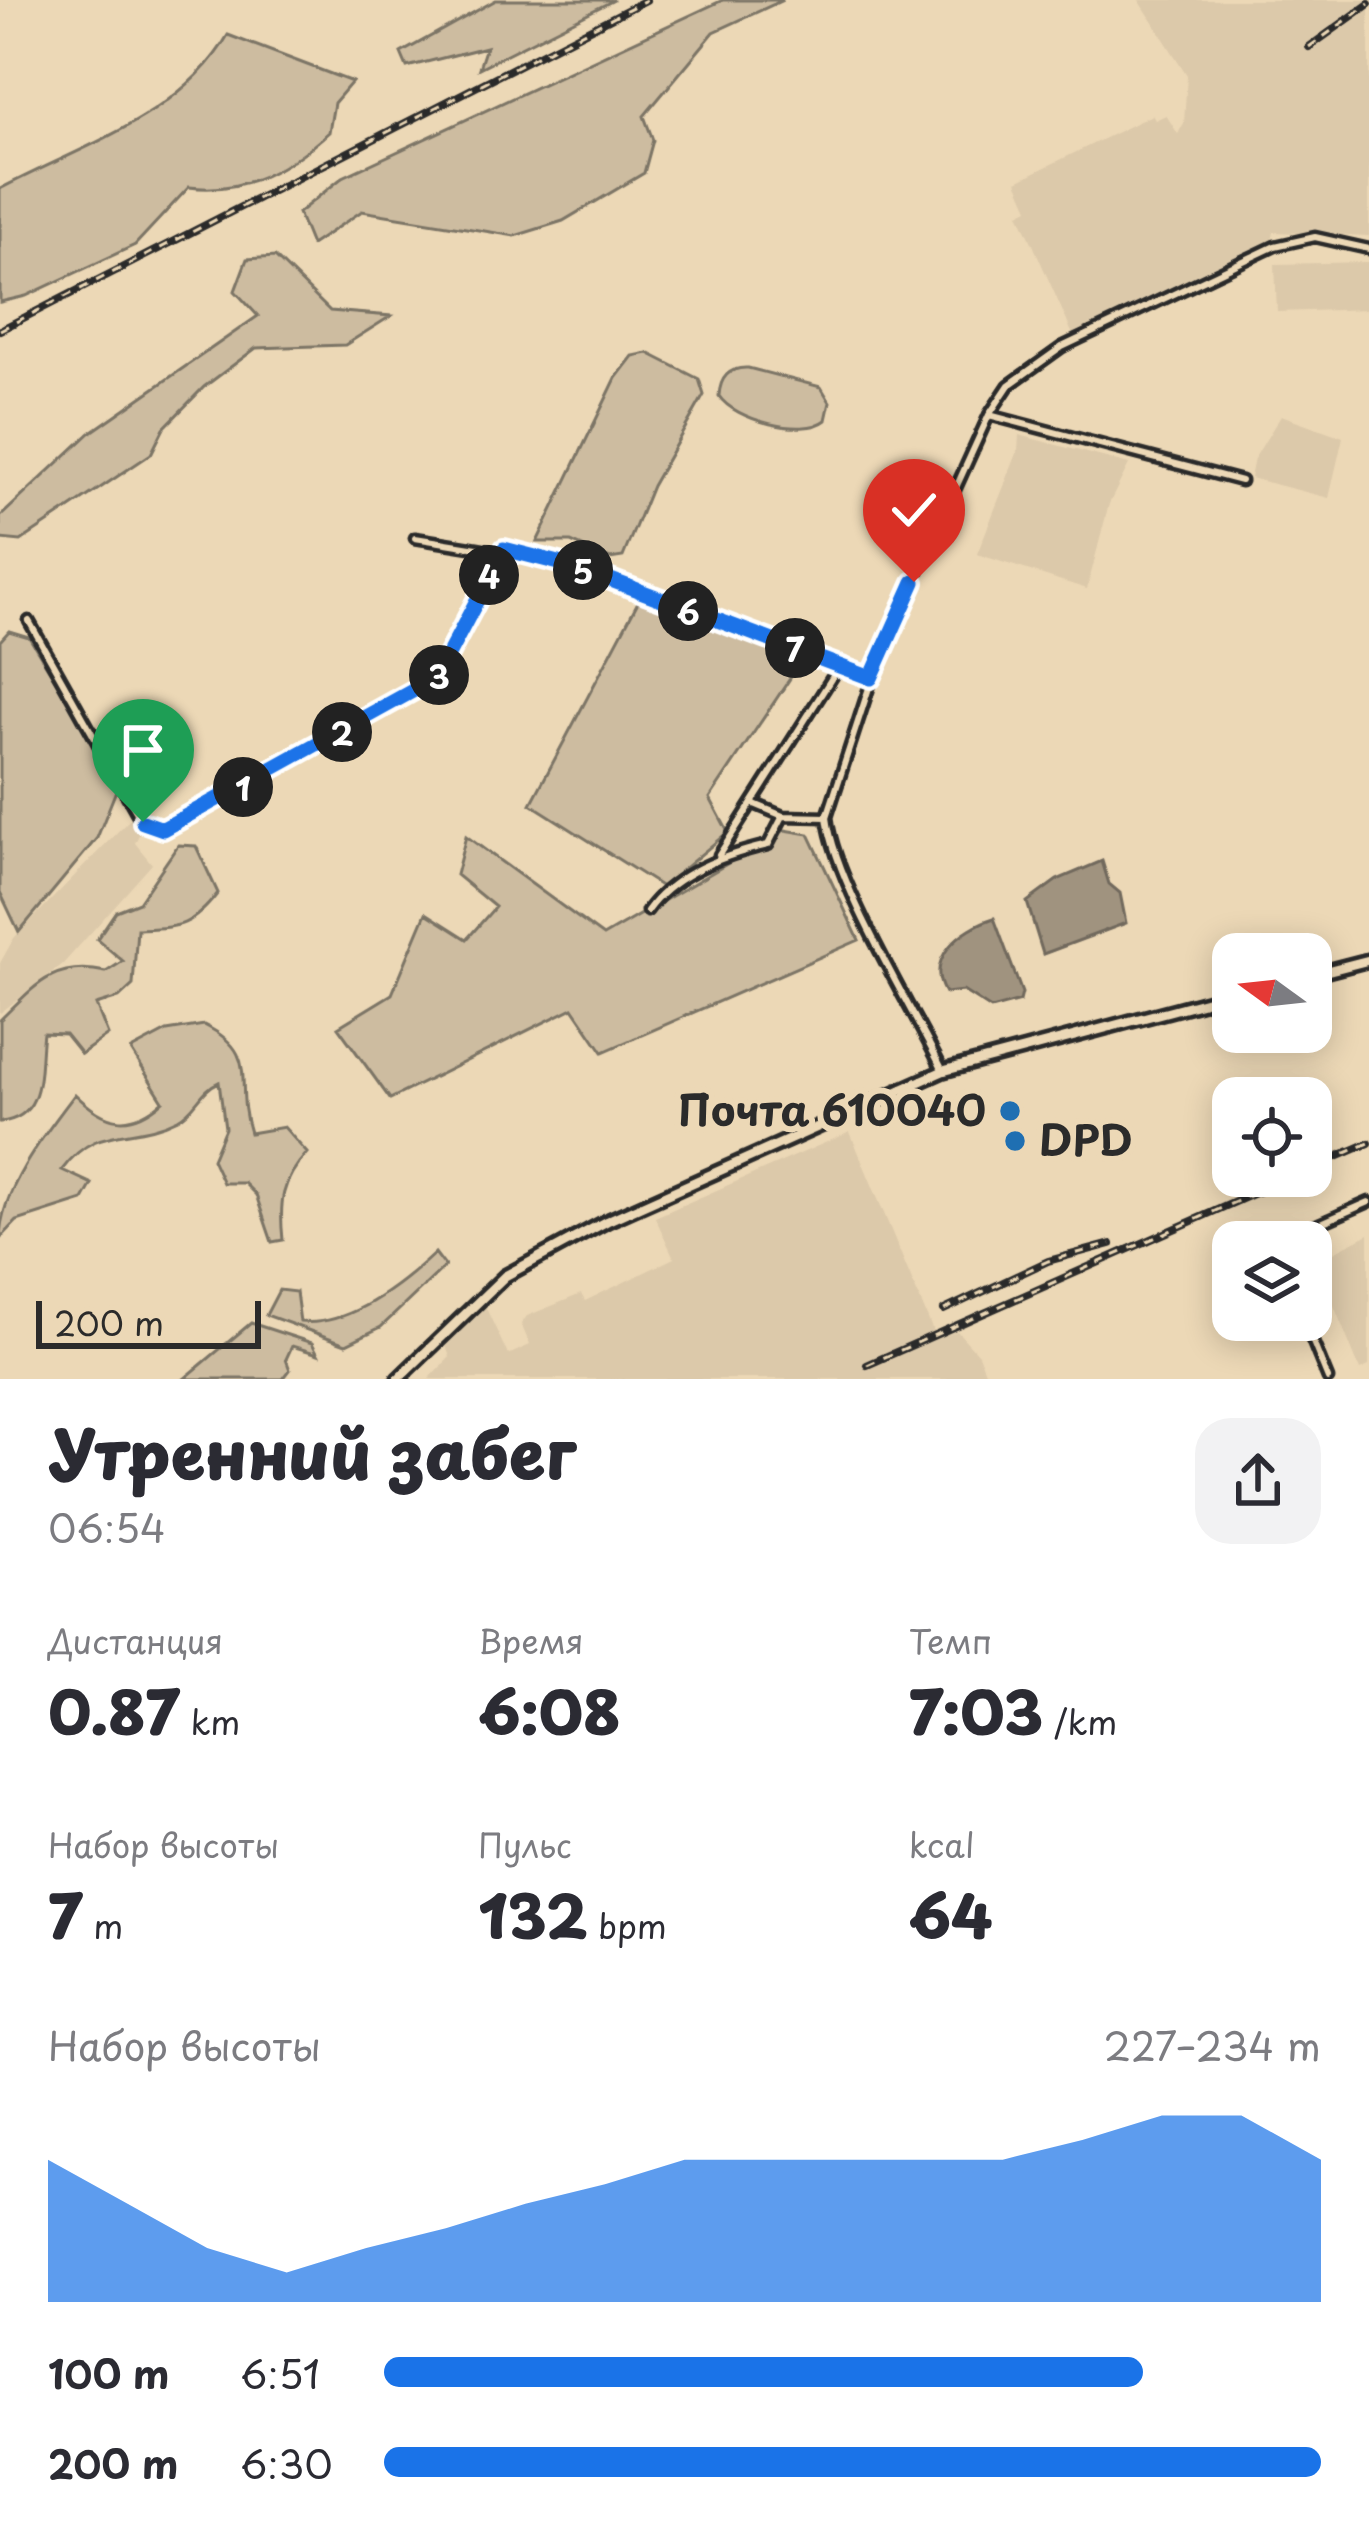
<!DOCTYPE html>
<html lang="ru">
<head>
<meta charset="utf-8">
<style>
  :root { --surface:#fff; --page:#f2f2f3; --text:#2b2b33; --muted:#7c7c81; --accent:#1a73e8 }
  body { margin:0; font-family:"Playpen Sans",sans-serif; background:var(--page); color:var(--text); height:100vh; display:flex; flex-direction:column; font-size:45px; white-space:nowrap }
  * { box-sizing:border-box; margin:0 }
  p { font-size:39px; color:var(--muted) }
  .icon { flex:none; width:66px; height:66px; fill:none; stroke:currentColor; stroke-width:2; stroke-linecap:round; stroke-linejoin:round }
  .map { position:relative; height:1379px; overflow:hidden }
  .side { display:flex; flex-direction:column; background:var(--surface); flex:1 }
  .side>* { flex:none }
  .needle { width:78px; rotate:285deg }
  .fabs { position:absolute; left:1212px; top:933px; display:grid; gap:24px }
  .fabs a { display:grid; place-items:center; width:120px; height:120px; border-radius:24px; background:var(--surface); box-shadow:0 6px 30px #0003; font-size:60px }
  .scale { position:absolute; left:36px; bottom:30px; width:225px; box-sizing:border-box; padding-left:12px; border:6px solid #2b2b2b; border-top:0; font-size:33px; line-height:42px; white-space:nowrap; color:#2b2b2b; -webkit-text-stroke:9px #ecd8b6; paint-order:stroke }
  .pin { position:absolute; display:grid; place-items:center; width:102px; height:102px; color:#fff; margin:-123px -51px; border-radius:50% 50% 50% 0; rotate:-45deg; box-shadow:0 0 12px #0007 }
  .pin .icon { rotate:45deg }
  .km { position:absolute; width:60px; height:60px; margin:-30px; border-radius:50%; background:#222; color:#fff; font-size:33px; line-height:60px; text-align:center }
  .round { display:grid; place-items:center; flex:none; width:126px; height:126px; border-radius:36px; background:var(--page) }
  .overview { display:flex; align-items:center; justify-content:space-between; height:204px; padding:0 48px }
  h1 { font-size:66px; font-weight:800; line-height:90px }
  .metrics { display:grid; grid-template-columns:repeat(3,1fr); gap:18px; height:204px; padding:12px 48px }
  .metrics div { display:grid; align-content:center }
  .metrics b { font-size:60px; font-weight:800 }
  .metrics small { font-size:33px; font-weight:400 }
  .metrics p { font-size:33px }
  .chart { height:336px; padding:24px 48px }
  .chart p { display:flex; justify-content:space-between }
  .chart svg { width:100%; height:216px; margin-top:12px; fill:var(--accent); opacity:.7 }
  ul { padding:0 48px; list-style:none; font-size:39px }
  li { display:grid; grid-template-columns:192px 144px 1fr; align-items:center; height:90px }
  li i { height:30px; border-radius:15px; background:var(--accent) }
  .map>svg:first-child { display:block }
  .built { fill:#dcc9aa }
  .green { fill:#cdbca0; stroke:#7c7466; stroke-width:3 }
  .water { fill:#a0937f; stroke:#71695d; stroke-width:3 }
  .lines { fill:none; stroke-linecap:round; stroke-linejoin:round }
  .minor-casing { stroke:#2b2b2b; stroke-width:15 }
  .secondary-casing { stroke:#2b2b2b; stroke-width:18 }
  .minor { stroke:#ecd8b6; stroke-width:6 }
  .secondary { stroke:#ecd8b6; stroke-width:9 }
  .rail-casing { stroke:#2b2b2b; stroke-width:8 }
  .rail { stroke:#ecd8b6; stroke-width:3; stroke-dasharray:9; stroke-linecap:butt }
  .route-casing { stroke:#fff; stroke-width:24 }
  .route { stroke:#1a73e8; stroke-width:15 }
  .poi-dot { fill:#1f6fb2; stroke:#ecd8b6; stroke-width:4.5 }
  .labels { text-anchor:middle; stroke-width:12; stroke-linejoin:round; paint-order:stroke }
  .poi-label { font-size:42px; font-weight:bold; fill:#2b2b2b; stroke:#ecd8b6; text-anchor:end }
</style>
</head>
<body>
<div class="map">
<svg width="1369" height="1379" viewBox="0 0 1369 1379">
  <rect width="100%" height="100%" fill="#ecd8b6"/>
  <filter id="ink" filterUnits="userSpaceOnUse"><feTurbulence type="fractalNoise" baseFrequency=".00833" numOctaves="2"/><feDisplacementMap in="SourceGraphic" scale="24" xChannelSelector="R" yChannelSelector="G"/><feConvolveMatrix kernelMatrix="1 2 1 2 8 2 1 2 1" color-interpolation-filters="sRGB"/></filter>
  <g filter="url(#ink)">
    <path class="built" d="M 1139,0 L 1369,0 L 1369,236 L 1274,232 L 1272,241 L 1073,335 L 1019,213 L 1029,208 L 1017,181 L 1152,115 L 1155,120 L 1166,115 L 1178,134 L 1184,123 L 1187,75 Z
      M 1369,262 L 1369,309 L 1277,312 L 1275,264 Z
      M 1281,415 L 1343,437 L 1329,498 L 1250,478 L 1254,459 Z
      M 1019,435 L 1129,464 L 1109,504 L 1087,589 L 977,554 L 1018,451 Z
      M 130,819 L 141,830 L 135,843 L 152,864 L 63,964 L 0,1013 L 0,963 L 14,938 Z
      M 850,1132 L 936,1338 L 957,1331 L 978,1354 L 988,1379 L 429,1379 L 450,1357 L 446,1346 L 485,1306 L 508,1355 L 530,1345 L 521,1324 L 527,1316 L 581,1294 L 585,1301 L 674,1258 L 655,1217 Z
      M 1369,1234 L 1369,1366 L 1360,1370 L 1316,1261 Z"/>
    <path class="green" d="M 496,0 L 614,0 L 479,68 L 486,47 L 407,67 L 401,53 Z
      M 723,0 L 783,0 L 714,32 L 644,116 L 653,140 L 644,173 L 563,221 L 515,236 L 362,211 L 311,245 L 298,213 L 343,177 Z
      M 228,35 L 352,82 L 334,103 L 329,132 C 288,169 244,194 189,187 L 135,245 L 26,296 L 0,302 L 0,189 C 79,147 182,116 228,35 Z
      M 275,257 L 330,311 L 391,316 L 345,345 L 256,348 L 204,387 L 164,428 L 151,454 L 21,541 L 0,539 L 0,517 L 90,433 L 258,316 L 235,291 L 247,259 Z
      M 648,353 L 699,379 L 704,395 L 652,486 L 623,557 L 610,559 L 571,542 L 537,542 L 616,378 L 633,356 Z
      M 748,368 L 821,387 L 830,402 L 826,420 C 804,438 734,420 719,396 C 720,378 729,367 748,368 Z
      M 640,598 L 784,653 L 795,671 L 710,798 L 728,832 L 662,887 L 531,804 Z
      M 9,631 L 29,637 L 119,783 L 97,838 L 19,932 L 0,892 L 0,641 Z
      M 785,830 L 809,834 L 859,940 L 603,1052 L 573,1008 L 390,1099 L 338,1027 L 392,994 L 426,913 L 467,939 L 495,907 L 456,875 L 466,836 L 603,936 Z
      M 178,845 L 196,846 L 218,893 C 191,928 179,927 137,929 L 133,985 L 119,998 L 96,1005 L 108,1035 L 81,1054 L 65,1034 L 43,1033 C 38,1067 47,1118 0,1122 L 0,1020 C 35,986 54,960 106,972 L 123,961 L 97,939 L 116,911 L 139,902 Z
      M 204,1025 C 262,1054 233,1081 250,1133 L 284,1127 L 307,1153 C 281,1182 279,1202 283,1240 L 272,1242 L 256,1195 L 244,1183 L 223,1183 L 212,1159 L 225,1128 L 219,1082 C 200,1090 197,1109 178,1119 C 131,1143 98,1121 62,1170 L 92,1184 L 83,1200 L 17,1221 L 0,1239 C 0,1190 46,1132 75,1094 C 105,1124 130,1130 163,1101 L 131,1050 L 167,1031 Z
      M 435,1253 L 445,1266 L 381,1327 L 346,1344 L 266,1315 L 279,1290 L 296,1292 L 300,1322 C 348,1327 401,1285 435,1253 Z
      M 251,1323 L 312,1343 L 318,1354 L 292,1346 L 286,1359 L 290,1370 L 283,1379 L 184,1379 Z"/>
    <path class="water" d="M 1102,861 L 1109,884 L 1120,893 L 1126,923 L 1043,954 L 1027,902 L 1057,880 Z
      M 994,918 L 1022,993 L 1020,1001 L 991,1009 L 963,991 L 945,993 C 924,958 962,928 994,918 Z"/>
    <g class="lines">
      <g class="minor-casing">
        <path id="minor" d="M 989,415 L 1241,481
          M 415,538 L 558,561 L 871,678
          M 29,621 L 138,815 L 163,829 L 437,678 L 504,549
          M 827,817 L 783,816 L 752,803 L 840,665
          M 719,855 L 752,803
          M 647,911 C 674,873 724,855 768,845 L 783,816
          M 943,1071 C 912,1008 834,881 827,817 L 879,657 L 989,415 L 1009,385 L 1062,347 L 1275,246 L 1315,237 L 1369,249
          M 1278,1242 L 1369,1202
          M 1304,1320 L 1328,1379"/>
      </g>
      <g class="secondary-casing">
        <path id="secondary" d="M 1311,975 L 1369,960
          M 398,1379 L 505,1276 L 607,1221 L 943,1071 L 1233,994"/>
      </g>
      <use href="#minor" class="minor"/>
      <use href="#secondary" class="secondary"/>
      <g class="rail-casing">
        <path id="rail" d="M 1309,47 L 1369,4
          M 0,330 L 646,0
          M 1311,1168 L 1369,1143
          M 944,1310 L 1048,1261 L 1111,1244
          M 867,1365 L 1294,1176"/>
      </g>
      <use href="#rail" class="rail"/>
    </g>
  </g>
  <g class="lines" filter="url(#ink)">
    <g class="route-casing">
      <path id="route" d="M 143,822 L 163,829 L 436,678 L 504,549 L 579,568 L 871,678 L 914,582"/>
    </g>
    <use href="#route" class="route"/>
  </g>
  <g class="poi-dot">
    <circle cx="1010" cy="1111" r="12"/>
    <circle cx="1015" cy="1141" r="12"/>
  </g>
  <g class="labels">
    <g class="poi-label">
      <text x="986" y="1126">Почта 610040</text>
      <text x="1039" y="1156" text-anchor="start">DPD</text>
    </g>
  </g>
</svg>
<div class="fabs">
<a><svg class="needle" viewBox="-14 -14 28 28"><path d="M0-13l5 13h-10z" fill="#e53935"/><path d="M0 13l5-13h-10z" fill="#7c7c81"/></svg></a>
<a><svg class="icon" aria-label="locate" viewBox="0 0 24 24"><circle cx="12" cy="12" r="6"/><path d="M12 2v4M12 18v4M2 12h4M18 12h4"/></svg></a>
<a><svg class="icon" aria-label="layers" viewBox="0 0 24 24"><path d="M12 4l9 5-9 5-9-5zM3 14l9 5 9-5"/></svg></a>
</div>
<div class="scale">200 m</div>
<div class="pin" style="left:143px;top:822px;background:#1e9e55"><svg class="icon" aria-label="arrive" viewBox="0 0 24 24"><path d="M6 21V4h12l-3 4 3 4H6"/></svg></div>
<div class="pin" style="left:914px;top:582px;background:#d93025"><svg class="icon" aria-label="check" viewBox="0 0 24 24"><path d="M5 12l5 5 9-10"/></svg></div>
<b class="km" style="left:243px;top:787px">1</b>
<b class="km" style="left:342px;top:732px">2</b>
<b class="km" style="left:439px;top:675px">3</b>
<b class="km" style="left:489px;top:575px">4</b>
<b class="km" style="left:583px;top:570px">5</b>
<b class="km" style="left:688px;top:611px">6</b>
<b class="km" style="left:795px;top:648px">7</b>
</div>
<section class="side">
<div class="overview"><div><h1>Утренний забег</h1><p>06:54</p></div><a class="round"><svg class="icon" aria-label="share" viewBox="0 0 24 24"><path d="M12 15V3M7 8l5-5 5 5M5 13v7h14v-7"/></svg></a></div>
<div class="metrics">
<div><p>Дистанция</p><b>0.87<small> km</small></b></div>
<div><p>Время</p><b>6:08</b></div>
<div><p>Темп</p><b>7:03<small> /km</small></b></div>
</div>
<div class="metrics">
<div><p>Набор высоты</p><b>7<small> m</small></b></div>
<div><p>Пульс</p><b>132<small> bpm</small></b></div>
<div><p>kcal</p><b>64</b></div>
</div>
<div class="chart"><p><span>Набор высоты</span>227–234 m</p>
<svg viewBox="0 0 160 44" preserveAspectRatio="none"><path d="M0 44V15L10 24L20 33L30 38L40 33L50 29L60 24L70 20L80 15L90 15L100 15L110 15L120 15L130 11L140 6L150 6L160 15V44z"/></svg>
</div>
<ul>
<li><b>100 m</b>6:51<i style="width:81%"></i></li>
<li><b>200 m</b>6:30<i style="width:100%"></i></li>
</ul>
</section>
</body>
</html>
